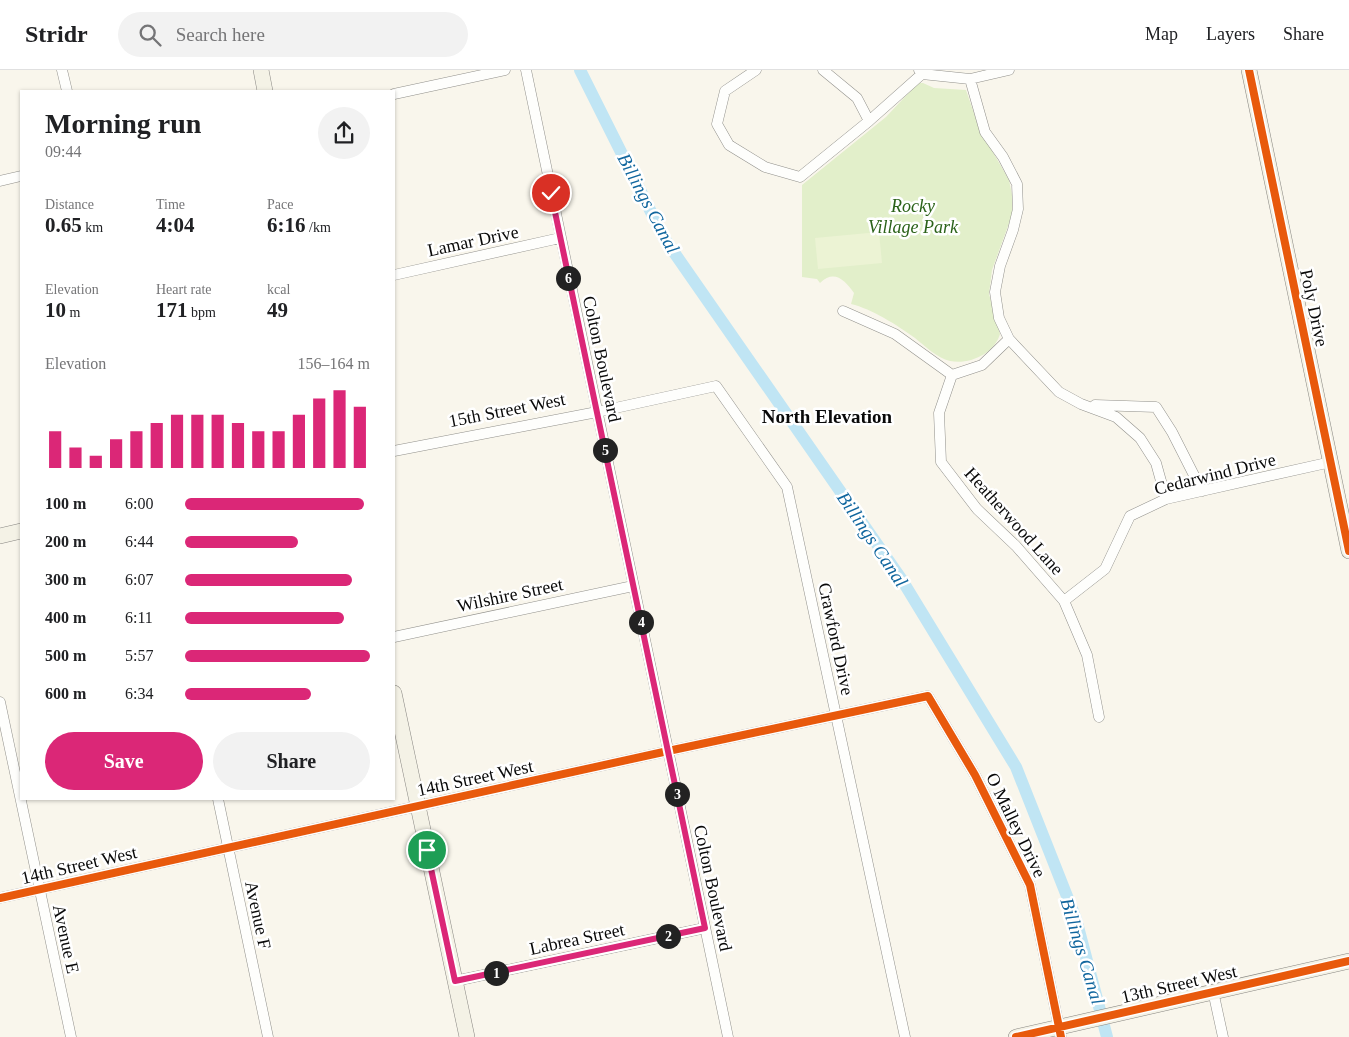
<!DOCTYPE html>
<html lang="en">
<head>
<meta charset="utf-8">
<style>
  :root { --surface:#fff; --page:#f2f2f2; --text:#202124; --muted:#757577; --line:#e0e0e0; --accent:#db2777 }
  body { margin:0; font-family:Georgia,serif; background:var(--page); color:var(--text); height:100vh; display:flex; flex-direction:column; font-size:19px; white-space:nowrap }
  * { box-sizing:border-box; margin:0 }
  p { font-size:16px; color:var(--muted) }
  .icon { flex:none; width:28px; height:28px; fill:none; stroke:currentColor; stroke-width:2; stroke-linecap:round; stroke-linejoin:round }
  .map { position:relative; flex:1; overflow:hidden }
  .drawer { position:absolute; left:20px; top:20px; width:375px; height:710px; display:flex; flex-direction:column; background:var(--surface); border-radius:0px; box-shadow:0 1px 4px #0004 }
  .drawer>* { flex:none }
  .pin { position:absolute; display:grid; place-items:center; width:42px; height:42px; color:#fff; margin:-21px; border:2px solid #fff; border-radius:50%; box-shadow:0 1px 5px #0007 }
  .km { position:absolute; width:25px; height:25px; margin:-12px; border-radius:50%; background:#222; color:#fff; font-size:14px; line-height:25px; text-align:center }
  .round { display:grid; place-items:center; flex:none; width:52px; height:52px; border-radius:26px; background:var(--page) }
  .overview { display:flex; align-items:center; justify-content:space-between; height:85px; padding:0 25px }
  h1 { font-size:28px; font-weight:700; line-height:38px }
  .metrics { display:grid; grid-template-columns:repeat(3,1fr); gap:8px; height:85px; padding:5px 25px }
  .metrics div { display:grid; align-content:center }
  .metrics b { font-size:21px; font-weight:700 }
  .metrics small { font-size:14px; font-weight:400 }
  .metrics p { font-size:14px }
  .chart { height:140px; padding:10px 25px }
  .chart p { display:flex; justify-content:space-between }
  .chart svg { width:100%; height:90px; margin-top:5px; stroke:var(--accent); stroke-width:6 }
  .primary-button { display:flex; gap:10px; margin-top:auto; padding:10px 25px }
  .primary-button a { flex:1; height:58px; border-radius:30px; background:var(--accent); color:#fff; font-size:20px; font-weight:700; line-height:58px; text-align:center }
  .primary-button a+a { background:var(--page); color:var(--text) }
  ul { padding:0 25px; list-style:none; font-size:16px }
  li { display:grid; grid-template-columns:80px 60px 1fr; align-items:center; height:38px }
  li i { height:12px; border-radius:6px; background:var(--accent) }
  header { display:flex; align-items:center; gap:30px; box-sizing:border-box; height:70px; padding:0 25px; background:var(--surface); border-bottom:1px solid var(--line) }
  header strong { font-size:24px }
  nav { display:flex; gap:28px; margin-inline-start:auto; font-size:18px }
  .search { width:350px; height:45px; background:var(--page); display:flex; align-items:center; gap:12px; box-sizing:border-box; padding:0 18px; border-radius:28px; color:var(--muted); font-size:19px }
  .map>svg:first-child { display:block }
  .green { fill:#e2efca }
  .pitch { fill:#ecf3d4 }
  .lines { fill:none; stroke-linecap:round; stroke-linejoin:round }
  .canal { stroke:#c0e5f4; stroke-width:12 }
  .street-casing { stroke:#91908b; stroke-width:11 }
  .secondary-casing { stroke:#888682; stroke-width:16 }
  .street { stroke:#fefefc; stroke-width:10 }
  .secondary { stroke:#f4f2e6; stroke-width:15 }
  .cycleway-casing { stroke:#fff; stroke-width:11 }
  .cycleway { stroke:#e8590c; stroke-width:8 }
  .route-casing { stroke:#fff; stroke-width:10 }
  .route { stroke:#db2777; stroke-width:6 }
  .labels { text-anchor:middle; stroke-width:5; stroke-linejoin:round; paint-order:stroke }
  .park-label { font-size:18px; font-style:italic; fill:#2b6219; stroke:#fff }
  .street-label { font-size:18px; fill:#090909; stroke:#fff }
  .water-label { font-size:19px; font-style:italic; fill:#10669e; stroke:#fff }
  .neighbourhood-label { font-size:19px; font-weight:bold; fill:#090909; stroke:#fff }
</style>
</head>
<body>
<header>
<strong>Stridr</strong>
<div class="search"><svg class="icon" aria-label="search" viewBox="0 0 24 24"><circle cx="10" cy="10" r="6"/><path d="M15 15l6 6"/></svg>Search here</div>
<nav><a>Map</a><a>Layers</a><a>Share</a></nav>
</header>
<div class="map">
<svg width="1349" height="967" viewBox="0 0 1349 967">
  <rect width="100%" height="100%" fill="#f9f6ec"/>
  <path class="green" d="M 918,13 L 923,13 L 934,18 L 966,20 L 979,58 L 1009,110 L 1012,125 L 1012,145 L 992,200 L 989,224 L 1000,264 C 994,284 969,295 950,291 C 937,288 925,276 915,268 C 897,255 872,239 851,234 L 854,223 C 845,210 834,199 820,213 L 817,209 L 802,207 L 802,115 L 886,47 Z"/>
  <path class="pitch" d="M 879,162 L 882,193 L 818,199 L 815,168 Z"/>
  <g class="lines">
    <path class="canal" d="M 580,0 L 664,168 L 902,510 L 1016,697 L 1076,849 L 1107,967"/>
    <g class="street-casing">
      <path id="street" d="M 62,0 L 67,21
        M 526,0 L 728,967
        M 756,0 L 725,21 L 717,54 L 729,75 L 765,97 L 800,107 L 869,51 L 857,28 L 823,0
        M 919,0 L 922,4 L 970,9 L 1009,0
        M 970,9 L 985,62 L 1003,87 L 1017,114 L 1018,139 L 1013,160 L 1000,196 L 995,222 L 999,248 L 1009,269 L 1059,322 L 1081,334 L 1116,347 L 1140,368 L 1156,393 L 1166,429
        M 394,24 L 505,0
        M 869,51 L 922,4 L 925,0
        M 0,111 L 21,106
        M 394,205 L 560,168
        M 843,241 L 895,264 L 952,305 L 982,295 L 1009,269
        M 952,305 L 939,343 L 941,392 L 977,439 L 1016,476 L 1064,531 L 1087,585 L 1099,647
        M 1095,335 L 1156,337 L 1172,362 L 1202,421
        M 394,381 L 597,342 L 716,316 L 787,417 L 905,967
        M 1064,531 L 1105,499 L 1130,446 L 1166,429 L 1331,392
        M 394,567 L 633,516
        M 0,632 L 71,967
        M 218,729 L 268,967
        M 0,828 L 668,681 L 928,626 L 975,705 L 1030,815 L 1061,967
        M 455,911 L 705,858
        M 1213,921 L 1223,967"/>
    </g>
    <g class="secondary-casing">
      <path id="secondary" d="M 261,0 L 265,21
        M 1249,0 L 1349,481
        M 0,466 L 21,461
        M 394,623 L 467,967
        M 1016,967 L 1349,891"/>
    </g>
    <use href="#street" class="street"/>
    <use href="#secondary" class="secondary"/>
    <g class="cycleway-casing">
      <path id="cycleway" d="M 1249,0 L 1349,481
        M 0,828 L 668,681 L 928,626 L 975,705 L 1030,815 L 1061,967
        M 1016,967 L 1349,891"/>
    </g>
    <use href="#cycleway" class="cycleway"/>
  </g>
  <g class="lines">
    <g class="route-casing">
      <path id="route" d="M 427,780 L 455,911 L 705,858 L 551,123"/>
    </g>
    <use href="#route" class="route"/>
  </g>
  <g class="labels">
    <g class="park-label">
      <text x="913" y="142">Rocky<tspan x="913" dy="21">Village Park</tspan></text>
    </g>
    <g class="street-label">
      <text transform="translate(473 171) rotate(-12)" y="6">Lamar Drive</text>
      <text transform="translate(1314 238) rotate(78)" y="6">Poly Drive</text>
      <text transform="translate(602 289) rotate(78)" y="6">Colton Boulevard</text>
      <text transform="translate(507 340) rotate(-11)" y="6">15th Street West</text>
      <text transform="translate(1215 404) rotate(-14)" y="6">Cedarwind Drive</text>
      <text transform="translate(1014 451) rotate(48)" y="6">Heatherwood Lane</text>
      <text transform="translate(510 525) rotate(-12)" y="6">Wilshire Street</text>
      <text transform="translate(836 569) rotate(78)" y="6">Crawford Drive</text>
      <text transform="translate(475 708) rotate(-12)" y="6">14th Street West</text>
      <text transform="translate(1016 755) rotate(64)" y="6">O Malley Drive</text>
      <text transform="translate(79 795) rotate(-13)" y="6">14th Street West</text>
      <text transform="translate(713 818) rotate(78)" y="6">Colton Boulevard</text>
      <text transform="translate(258 845) rotate(78)" y="6">Avenue F</text>
      <text transform="translate(66 869) rotate(78)" y="6">Avenue E</text>
      <text transform="translate(577 869) rotate(-12)" y="6">Labrea Street</text>
      <text transform="translate(1179 914) rotate(-13)" y="6">13th Street West</text>
    </g>
    <g class="water-label">
      <text transform="translate(649 133) rotate(62)" y="7">Billings Canal</text>
      <text transform="translate(873 469) rotate(56)" y="7">Billings Canal</text>
      <text transform="translate(1083 881) rotate(73)" y="7">Billings Canal</text>
    </g>
    <g class="neighbourhood-label">
      <text x="827" y="353">North Elevation</text>
    </g>
  </g>
</svg>
<div class="pin" style="left:427px;top:780px;background:#1e9e55"><svg class="icon" aria-label="arrive" viewBox="0 0 24 24"><path d="M6 21V4h12l-3 4 3 4H6"/></svg></div>
<div class="pin" style="left:551px;top:123px;background:#d93025"><svg class="icon" aria-label="check" viewBox="0 0 24 24"><path d="M5 12l5 5 9-10"/></svg></div>
<b class="km" style="left:496px;top:903px">1</b>
<b class="km" style="left:668px;top:866px">2</b>
<b class="km" style="left:677px;top:724px">3</b>
<b class="km" style="left:641px;top:552px">4</b>
<b class="km" style="left:605px;top:380px">5</b>
<b class="km" style="left:568px;top:208px">6</b>
<section class="drawer">
<div class="overview"><div><h1>Morning run</h1><p>09:44</p></div><a class="round"><svg class="icon" aria-label="share" viewBox="0 0 24 24"><path d="M12 15V3M7 8l5-5 5 5M5 13v7h14v-7"/></svg></a></div>
<div class="metrics">
<div><p>Distance</p><b>0.65<small> km</small></b></div>
<div><p>Time</p><b>4:04</b></div>
<div><p>Pace</p><b>6:16<small> /km</small></b></div>
</div>
<div class="metrics">
<div><p>Elevation</p><b>10<small> m</small></b></div>
<div><p>Heart rate</p><b>171<small> bpm</small></b></div>
<div><p>kcal</p><b>49</b></div>
</div>
<div class="chart"><p><span>Elevation</span>156–164 m</p>
<svg viewBox="0 0 160 44" preserveAspectRatio="none"><path d="M5 44V26M15 44V34M25 44V38M35 44V30M45 44V26M55 44V22M65 44V18M75 44V18M85 44V18M95 44V22M105 44V26M115 44V26M125 44V18M135 44V10M145 44V6M155 44V14"/></svg>
</div>
<ul>
<li><b>100 m</b>6:00<i style="width:97%"></i></li>
<li><b>200 m</b>6:44<i style="width:61%"></i></li>
<li><b>300 m</b>6:07<i style="width:90%"></i></li>
<li><b>400 m</b>6:11<i style="width:86%"></i></li>
<li><b>500 m</b>5:57<i style="width:100%"></i></li>
<li><b>600 m</b>6:34<i style="width:68%"></i></li>
</ul>
<div class="primary-button"><a>Save</a><a>Share</a></div>
</section>
</div>
</body>
</html>
